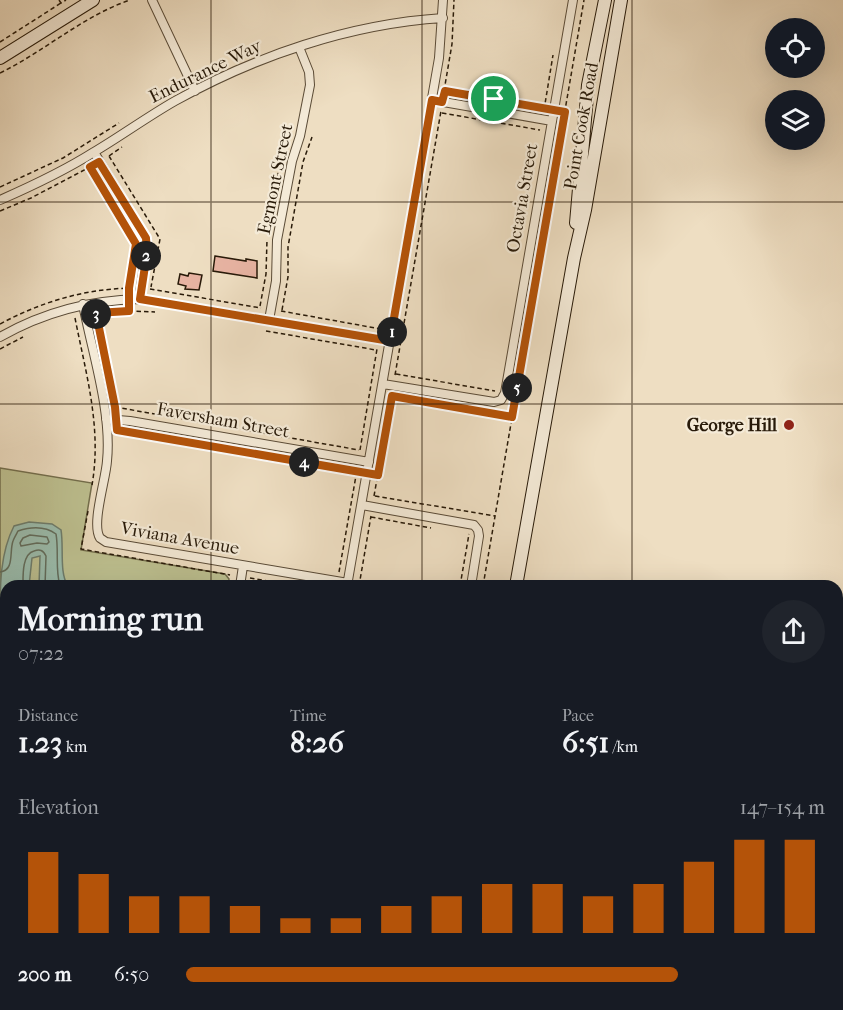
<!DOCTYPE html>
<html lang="en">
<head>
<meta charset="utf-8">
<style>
  :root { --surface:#171b24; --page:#20242c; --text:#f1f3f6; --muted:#9ea1a6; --accent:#b45309 }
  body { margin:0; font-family:"IM FELL French Canon",serif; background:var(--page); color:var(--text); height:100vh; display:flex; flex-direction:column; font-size:22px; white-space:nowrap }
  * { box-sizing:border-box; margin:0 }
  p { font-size:20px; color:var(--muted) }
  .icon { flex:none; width:33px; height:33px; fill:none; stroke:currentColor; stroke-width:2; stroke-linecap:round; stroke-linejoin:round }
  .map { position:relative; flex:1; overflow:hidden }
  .sheet { position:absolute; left:0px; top:580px; width:843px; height:430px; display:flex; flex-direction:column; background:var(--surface); border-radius:18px 18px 0 0; box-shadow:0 6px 24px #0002 }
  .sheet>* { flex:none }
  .fabs { position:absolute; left:765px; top:18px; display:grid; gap:12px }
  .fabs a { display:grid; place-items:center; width:60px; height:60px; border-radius:50%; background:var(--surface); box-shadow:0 6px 24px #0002; font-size:30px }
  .pin { position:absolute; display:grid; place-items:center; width:51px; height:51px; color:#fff; margin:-26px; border:3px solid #fff; border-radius:50%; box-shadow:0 2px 6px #0007 }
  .km { position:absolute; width:30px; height:30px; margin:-15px; border-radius:50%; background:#222; color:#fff; font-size:16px; line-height:30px; text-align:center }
  .round { display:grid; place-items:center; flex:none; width:63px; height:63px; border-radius:32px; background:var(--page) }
  .head { display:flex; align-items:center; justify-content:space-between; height:102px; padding:0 18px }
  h1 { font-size:33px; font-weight:700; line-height:45px }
  .stats { display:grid; grid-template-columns:repeat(3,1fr); gap:9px; height:102px; padding:6px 18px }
  .stats div { display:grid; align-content:center }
  .stats b { font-size:30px; font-weight:700 }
  .stats small { font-size:16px; font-weight:400 }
  .stats p { font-size:16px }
  .chart { height:168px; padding:12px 18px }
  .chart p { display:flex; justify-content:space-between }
  .chart svg { width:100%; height:108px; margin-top:6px; stroke:var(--accent); stroke-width:6 }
  ul { padding:0 18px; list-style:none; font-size:20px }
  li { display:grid; grid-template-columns:96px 72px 1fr; align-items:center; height:45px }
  li i { height:15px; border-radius:8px; background:var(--accent) }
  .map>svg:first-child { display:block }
  .green { fill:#bdc090; stroke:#726d4c; stroke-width:1.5 }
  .water { fill:#9abdae; stroke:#6c7c6c; stroke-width:1.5 }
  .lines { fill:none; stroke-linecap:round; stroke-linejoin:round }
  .shore { stroke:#616c5c; stroke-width:1.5 }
  .building { fill:#e7b3a2; stroke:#281a09; stroke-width:1.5 }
  .street-casing { stroke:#5a4b37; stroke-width:10 }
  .secondary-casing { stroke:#281a09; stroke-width:14 }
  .path { stroke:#281a09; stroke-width:1.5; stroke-dasharray:4.5 3; stroke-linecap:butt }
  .street { stroke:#f4ead7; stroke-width:8 }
  .secondary { stroke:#f4ead7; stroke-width:12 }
  .route-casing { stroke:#fff; stroke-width:12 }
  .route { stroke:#b45309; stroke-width:8 }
  .grid { fill:none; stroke:#281a09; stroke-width:1.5; stroke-opacity:0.55 }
  .poi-dot { fill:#8f2418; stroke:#f4ead7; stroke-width:2 }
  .labels { text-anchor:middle; stroke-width:4.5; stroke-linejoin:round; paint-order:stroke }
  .street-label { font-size:18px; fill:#281a09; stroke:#f4ead7 }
  .poi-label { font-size:18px; font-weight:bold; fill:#281a09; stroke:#f4ead7; text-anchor:end }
</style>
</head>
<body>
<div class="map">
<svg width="843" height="1010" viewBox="0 0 843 1010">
  <rect width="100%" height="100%" fill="#eedec2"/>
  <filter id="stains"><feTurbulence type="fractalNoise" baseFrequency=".00333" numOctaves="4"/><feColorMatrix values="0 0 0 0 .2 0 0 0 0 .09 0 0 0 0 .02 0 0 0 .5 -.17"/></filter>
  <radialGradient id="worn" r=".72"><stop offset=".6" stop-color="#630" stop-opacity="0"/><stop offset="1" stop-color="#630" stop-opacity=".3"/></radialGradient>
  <path class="green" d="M 0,468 L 92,483 L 81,550 L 225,574 L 229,579 L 228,586 L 6,586 L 6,643 L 0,642 Z
    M 0,652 L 6,653 L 6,1005 L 431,1005 L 430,1010 L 0,1010 Z"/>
  <path class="water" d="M 29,522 L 52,524 L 61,530 C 64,547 59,573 68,586 L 39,586 L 40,556 L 32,558 L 29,586 L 6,586 L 6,616 L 0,616 C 0,586 0,553 14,526 Z"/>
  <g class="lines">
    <path class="shore" d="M 30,535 L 47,537 L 49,542 L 47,544 L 37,543 L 21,546 L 20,543 L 23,538 Z
      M 0,572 C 15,570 9,552 13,541 C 14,538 17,533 18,531 C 30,527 45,526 56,534 C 59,551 55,569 60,586
      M 23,586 C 23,576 22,554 34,551 C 40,549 43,550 46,556 L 45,586"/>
  </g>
  <path class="building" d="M 215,256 L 246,261 L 246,259 L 257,261 L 257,278 L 213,271 Z
    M 189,273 L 202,275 L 199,290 L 185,289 L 186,286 L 178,284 L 180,274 L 188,276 Z"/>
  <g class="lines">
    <g class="street-casing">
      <path id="street" d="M 152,0 L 195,91
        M 432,100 L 552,121
        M 94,152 L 146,238 L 146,253 L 139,299
        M 0,200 C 32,186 64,171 94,152 C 121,136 147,117 175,101 C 256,56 349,24 443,18
        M 83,304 C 92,352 112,412 107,461 C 106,479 91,524 100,538 L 106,542 L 348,583
        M 269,320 L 276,281 L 277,240 L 292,161 L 300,136 L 310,85 L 309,72 L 299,47
        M 0,337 C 44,312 89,300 139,299 L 390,341
        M 383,384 L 494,402 L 501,400 L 505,393 L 573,0
        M 106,419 L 130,421 L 369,462
        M 362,505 L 474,525 L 478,530 L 479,536 L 471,586
        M 240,586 L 243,566
        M 347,586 L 439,58 L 443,0
        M 837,783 L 843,784"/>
    </g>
    <g class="secondary-casing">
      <path id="secondary" d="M 0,58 L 93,0
        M 576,223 L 588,85 L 605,0
        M 516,586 L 574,258 L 585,210 L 621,0
        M 442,1010 L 443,1005"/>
    </g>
    <path class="path" d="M 59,0 L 61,3 L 66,0
      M 0,42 L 61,3
      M 0,73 C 45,51 83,16 130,0
      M 444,91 L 452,44 L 454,0
      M 445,91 L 544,108
      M 544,110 L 553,55
      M 442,113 L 540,130
      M 109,156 L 160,239 L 151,287
      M 109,156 L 122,147
      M 0,187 L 63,158 L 119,123
      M 0,211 L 31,198 L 90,167 L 136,244
      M 269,229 L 281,156 L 290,132
      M 129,288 L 136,249
      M 150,289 L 261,308
      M 260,306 L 266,274 L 267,240
      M 282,310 L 288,277 L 288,247 L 303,162 L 312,137
      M 129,311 L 155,312
      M 281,311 L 381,329
      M 96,313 L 104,350
      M 100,313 L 128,311 L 128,308
      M 75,318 C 86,374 102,428 92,485
      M 0,324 C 41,302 84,289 131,288
      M 266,331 L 376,350
      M 0,349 L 23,337
      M 396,374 L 495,391
      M 395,375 L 441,111
      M 393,396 L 512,417
      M 115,407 L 359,450
      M 122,431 L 357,471
      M 360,450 L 377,349
      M 374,496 L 392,395
      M 375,496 L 495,516
      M 88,511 L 81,549 L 230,575
      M 371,517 L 431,528
      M 339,572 L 357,470
      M 250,578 L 299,586
      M 359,586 L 371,516
      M 460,586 L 469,534
      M 483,586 L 584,0
      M 0,640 L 6,641"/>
    <use href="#street" class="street"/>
    <use href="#secondary" class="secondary"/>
  </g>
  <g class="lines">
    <g class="route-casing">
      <path id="route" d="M 445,91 L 565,112 L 512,417 L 392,396 L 378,475 L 117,430 L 115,407 L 96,313 L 129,311 L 129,288 L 136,244 L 90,167 L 99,162 L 146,238 L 147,253 L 140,299 L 390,341 L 432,100 L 442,102 Z"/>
    </g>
    <use href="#route" class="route"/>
  </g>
  <path class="grid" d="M 211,0 L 211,586M 422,0 L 422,586M 632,0 L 632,586M 0,202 L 843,202M 0,404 L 843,404M 0,606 L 6,606M 837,606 L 843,606M 0,808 L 6,808M 837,808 L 843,808M 211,1005 L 211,1010M 422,1005 L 422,1010M 632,1005 L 632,1010"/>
  <circle class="poi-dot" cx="789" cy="425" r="6"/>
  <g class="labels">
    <g class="street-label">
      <text transform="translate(205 71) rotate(-26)" y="6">Endurance Way</text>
      <text transform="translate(581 126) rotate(-80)" y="6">Point Cook Road</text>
      <text transform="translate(275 179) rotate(-78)" y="6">Egmont Street</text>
      <text transform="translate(522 198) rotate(-80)" y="6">Octavia Street</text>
      <text transform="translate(223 420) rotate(10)" y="6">Faversham Street</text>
      <text transform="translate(180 538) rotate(10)" y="6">Viviana Avenue</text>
    </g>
    <g class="poi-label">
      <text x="777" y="431">George Hill</text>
    </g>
  </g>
  <rect width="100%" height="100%" filter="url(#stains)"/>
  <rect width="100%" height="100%" fill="url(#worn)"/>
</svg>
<div class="fabs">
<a><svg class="icon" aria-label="locate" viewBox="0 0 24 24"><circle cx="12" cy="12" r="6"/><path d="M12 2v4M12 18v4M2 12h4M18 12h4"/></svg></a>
<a><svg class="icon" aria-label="layers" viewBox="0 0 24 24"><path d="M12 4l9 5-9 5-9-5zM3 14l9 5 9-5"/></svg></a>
</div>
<div class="pin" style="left:494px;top:99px;background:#1e9e55"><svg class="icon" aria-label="arrive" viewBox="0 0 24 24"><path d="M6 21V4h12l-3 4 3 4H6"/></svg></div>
<b class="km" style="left:392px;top:332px">1</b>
<b class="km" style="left:146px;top:256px">2</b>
<b class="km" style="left:96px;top:314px">3</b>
<b class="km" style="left:304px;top:462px">4</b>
<b class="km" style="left:517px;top:388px">5</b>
<section class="sheet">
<div class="head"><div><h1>Morning run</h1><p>07:22</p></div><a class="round"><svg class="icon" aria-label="share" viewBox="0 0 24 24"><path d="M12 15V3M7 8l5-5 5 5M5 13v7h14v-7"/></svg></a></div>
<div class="stats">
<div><p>Distance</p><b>1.23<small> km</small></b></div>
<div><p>Time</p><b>8:26</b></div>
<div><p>Pace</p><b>6:51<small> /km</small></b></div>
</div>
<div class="chart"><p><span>Elevation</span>147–154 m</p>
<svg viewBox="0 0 160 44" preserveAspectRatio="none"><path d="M5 44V11M15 44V20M25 44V29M35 44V29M45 44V33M55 44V38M65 44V38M75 44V33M85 44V29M95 44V24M105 44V24M115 44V29M125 44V24M135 44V15M145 44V6M155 44V6"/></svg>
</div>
<ul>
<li><b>200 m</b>6:50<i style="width:77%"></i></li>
</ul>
</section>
</div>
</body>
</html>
